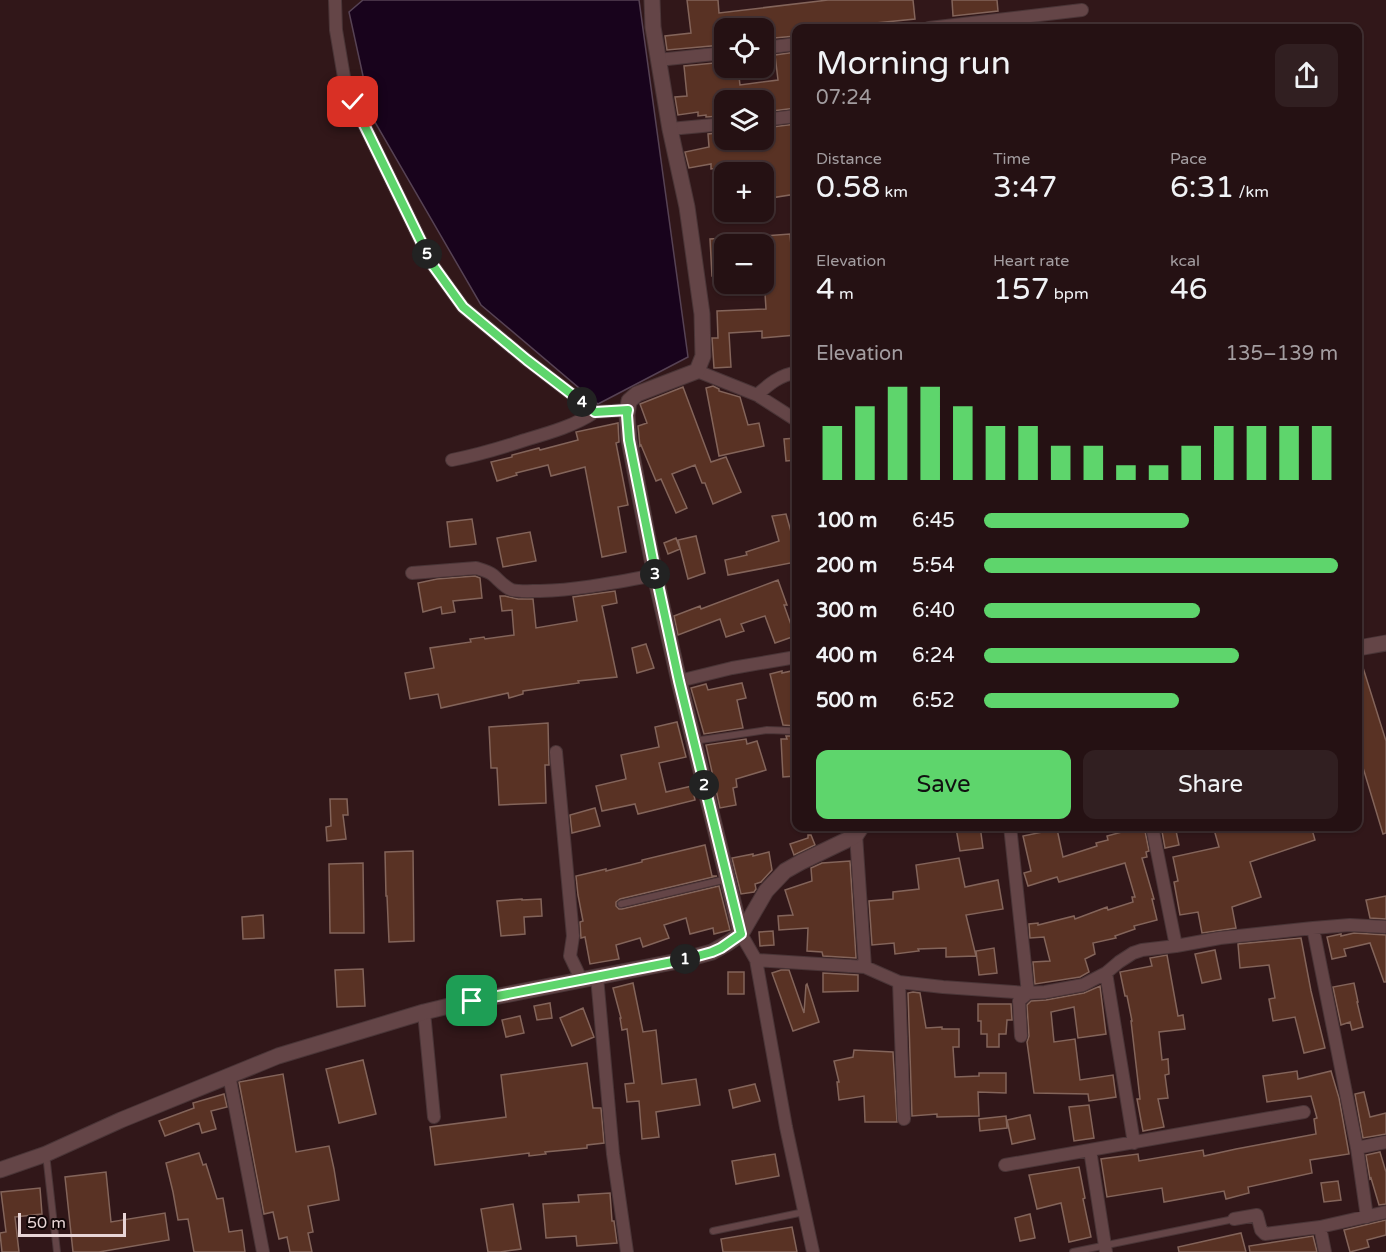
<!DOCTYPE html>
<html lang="en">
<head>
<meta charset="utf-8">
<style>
  :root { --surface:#251113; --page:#311f21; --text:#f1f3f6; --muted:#a39da0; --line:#423133; --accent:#5ed56c }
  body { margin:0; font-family:"Varela Round",sans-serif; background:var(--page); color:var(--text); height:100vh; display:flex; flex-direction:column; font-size:22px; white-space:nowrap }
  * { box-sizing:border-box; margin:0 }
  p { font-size:20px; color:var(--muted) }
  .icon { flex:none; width:33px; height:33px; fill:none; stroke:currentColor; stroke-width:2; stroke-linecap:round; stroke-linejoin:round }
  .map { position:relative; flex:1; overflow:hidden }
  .panel { position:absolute; left:792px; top:24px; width:570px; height:807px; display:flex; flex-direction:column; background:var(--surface); border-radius:12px; box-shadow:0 2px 4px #0004,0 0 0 2px var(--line) }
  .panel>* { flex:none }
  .tools { position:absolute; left:714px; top:18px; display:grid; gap:12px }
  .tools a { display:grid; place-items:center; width:60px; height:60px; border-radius:12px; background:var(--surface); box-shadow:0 2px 4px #0004,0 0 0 2px var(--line); font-size:30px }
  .scale { position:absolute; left:18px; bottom:15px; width:108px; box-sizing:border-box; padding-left:6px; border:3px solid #e8d5d6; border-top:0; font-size:16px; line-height:21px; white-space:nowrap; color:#e8d5d6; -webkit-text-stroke:4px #110607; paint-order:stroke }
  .pin { position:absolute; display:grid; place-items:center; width:51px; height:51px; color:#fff; margin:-26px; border-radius:12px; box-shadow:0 3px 9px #0006 }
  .km { position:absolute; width:30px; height:30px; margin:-15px; border-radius:50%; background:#222; color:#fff; font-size:16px; line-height:30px; text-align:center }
  .round { display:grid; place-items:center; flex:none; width:63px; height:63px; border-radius:12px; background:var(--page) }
  .head { display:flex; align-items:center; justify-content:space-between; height:102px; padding:0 24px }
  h1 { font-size:33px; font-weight:600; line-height:45px }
  .stats { display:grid; grid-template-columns:repeat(3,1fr); gap:9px; height:102px; padding:6px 24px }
  .stats div { display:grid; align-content:center }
  .stats b { font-size:30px; font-weight:600 }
  .stats small { font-size:16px; font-weight:400 }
  .stats p { font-size:16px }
  .chart { height:168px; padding:12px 24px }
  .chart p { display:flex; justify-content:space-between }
  .chart svg { width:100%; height:108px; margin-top:6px; stroke:var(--accent); stroke-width:6 }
  .button { display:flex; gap:12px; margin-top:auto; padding:12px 24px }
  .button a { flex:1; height:69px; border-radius:12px; background:var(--accent); color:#111; font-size:24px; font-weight:600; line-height:69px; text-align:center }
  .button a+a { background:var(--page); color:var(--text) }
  ul { padding:0 24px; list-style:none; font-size:20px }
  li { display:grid; grid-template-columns:96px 72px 1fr; align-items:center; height:45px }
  li i { height:15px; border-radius:8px; background:var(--accent) }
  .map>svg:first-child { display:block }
  .water { fill:#18031c; stroke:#564254; stroke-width:1.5 }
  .building { fill:#593224; stroke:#83645a; stroke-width:1.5 }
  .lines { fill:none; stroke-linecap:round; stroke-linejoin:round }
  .service-casing { stroke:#4a3537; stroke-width:8 }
  .minor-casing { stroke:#4a3537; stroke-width:14 }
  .tertiary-casing { stroke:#4a3537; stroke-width:17 }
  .secondary-casing { stroke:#4a3537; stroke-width:17 }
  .service { stroke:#644547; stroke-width:6 }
  .minor { stroke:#644547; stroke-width:12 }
  .tertiary { stroke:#644547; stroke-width:15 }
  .secondary { stroke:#644547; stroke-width:15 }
  .route-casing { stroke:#fff; stroke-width:12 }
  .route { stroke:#5ed56c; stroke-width:8 }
</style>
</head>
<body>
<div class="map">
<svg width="1386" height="1252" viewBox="0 0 1386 1252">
  <rect width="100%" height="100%" fill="#311719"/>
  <path class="water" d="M 363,0 L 639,0 L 688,357 L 598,404 L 481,305 L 372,117 L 349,12 Z"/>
  <path class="building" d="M 687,0 L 718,0 L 719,13 L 828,0 L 913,0 L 915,19 L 826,28 L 796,28 L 796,36 L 774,38 L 773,37 L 765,38 L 764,28 L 720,28 L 722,45 L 667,50 L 665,36 L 691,33 Z
    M 952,0 L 997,0 L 998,11 L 953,16 Z
    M 796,52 L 796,108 L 764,112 L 764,100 L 724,100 L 724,113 L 722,113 L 722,116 L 706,117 L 706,115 L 698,116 L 698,112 L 678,115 L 675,97 L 687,96 L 684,66 L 724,62 L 724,68 L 738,68 L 740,85 L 778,80 L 775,55 Z
    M 796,124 L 796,194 L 764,199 L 764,167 L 720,171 L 720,168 L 711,169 L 711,164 L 689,168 L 685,152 L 709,147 L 708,134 L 724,132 L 724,140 L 764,140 L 764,128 Z
    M 790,234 L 796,304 L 796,335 L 762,338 L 762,331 L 729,333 L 731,367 L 714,368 L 712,338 L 718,338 L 717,311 L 766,309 L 764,278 L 764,236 Z
    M 724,238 L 724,275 L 712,276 L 710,239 Z
    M 713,386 L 719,389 L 719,391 L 740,397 L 748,425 L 759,423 L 764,446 L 719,456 L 706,388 Z
    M 683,387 L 711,462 L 726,457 L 741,492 L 713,504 L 705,483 L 702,483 L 695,465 L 672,474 L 687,508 L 676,513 L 661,479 L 656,481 L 641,445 L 640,446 L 638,426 L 647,423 L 640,404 Z
    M 618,423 L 619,442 L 616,443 L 628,505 L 618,507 L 626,552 L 602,557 L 585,467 L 551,476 L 548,465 L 516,473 L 517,475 L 497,481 L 491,462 L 512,457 L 512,455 L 539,448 L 540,450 L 578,440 L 576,432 Z
    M 796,438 L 796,460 L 786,461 L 784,439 Z
    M 786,514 L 793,539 L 796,538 L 796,562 L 728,575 L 725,560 L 747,555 L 746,552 L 779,541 L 772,516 Z
    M 472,519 L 476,544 L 450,547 L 447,522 Z
    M 530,532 L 536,561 L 503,567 L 497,538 Z
    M 696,536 L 705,573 L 688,579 L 678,540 Z
    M 676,538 L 680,549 L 668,554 L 664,543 Z
    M 475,576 L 480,578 L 482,598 L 453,601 L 455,612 L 442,614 L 441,607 L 423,612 L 418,583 L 437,579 Z
    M 778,580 L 787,605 L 784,605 L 795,636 L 775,643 L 765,616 L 741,624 L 744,631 L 726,637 L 720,619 L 678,635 L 674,616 L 700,606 L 701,609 Z
    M 615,591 L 617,603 L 602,606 L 617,677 L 578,681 L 579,683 L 523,691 L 523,694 L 509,698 L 508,693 L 441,708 L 438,694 L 410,699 L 405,673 L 434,668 L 430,648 L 471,642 L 470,639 L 484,637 L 485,639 L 514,635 L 512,610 L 502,611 L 500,596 L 505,596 L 518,599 L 533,599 L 536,628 L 577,621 L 573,597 Z
    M 646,644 L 654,668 L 637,673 L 632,648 Z
    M 1358,658 L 1360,658 L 1386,741 L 1386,833 L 1383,834 L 1358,751 Z
    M 796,670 L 796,726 L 783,725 L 770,674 L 782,671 L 782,673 Z
    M 742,683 L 746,698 L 737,700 L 743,728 L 704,734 L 691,688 L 706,684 L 708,690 Z
    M 677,722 L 686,757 L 659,763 L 666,792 L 692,786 L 695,800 L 638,814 L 635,804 L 602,811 L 596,786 L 626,779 L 621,755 L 659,747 L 655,727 Z
    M 548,723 L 549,765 L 545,765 L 546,803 L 499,805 L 497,768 L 491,768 L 489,727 Z
    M 786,736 L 796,736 L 796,776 L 783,777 L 781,739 L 787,739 Z
    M 746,739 L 747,744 L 757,741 L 766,770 L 736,779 L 737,787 L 733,788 L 736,805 L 720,808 L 706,745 Z
    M 330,799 L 347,799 L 348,815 L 343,815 L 346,839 L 327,841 L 326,827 L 331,826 Z
    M 595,808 L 600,826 L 572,833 L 570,815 Z
    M 969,826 L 980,826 L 983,848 L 960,851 L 956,828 Z
    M 1144,826 L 1149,851 L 1146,852 L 1147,857 L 1142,858 L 1154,899 L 1152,899 L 1157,920 L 1134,926 L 1135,929 L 1115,936 L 1116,938 L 1093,943 L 1095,954 L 1085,959 L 1089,972 L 1080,977 L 1035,984 L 1033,962 L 1050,961 L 1044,937 L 1030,938 L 1029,924 L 1038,923 L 1038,925 L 1074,916 L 1075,919 L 1107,907 L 1108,910 L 1133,902 L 1132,897 L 1135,897 L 1125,863 L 1059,882 L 1057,877 L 1028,886 L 1024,873 L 1031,871 L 1023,836 L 1057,829 L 1063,857 L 1097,846 L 1096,843 L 1108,840 L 1107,836 Z
    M 1161,826 L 1175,826 L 1179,845 L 1165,848 Z
    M 1213,826 L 1311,826 L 1315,840 L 1250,862 L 1261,897 L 1232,907 L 1236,928 L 1202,933 L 1198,912 L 1180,915 L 1174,882 L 1178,881 L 1173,857 L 1219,847 Z
    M 808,835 L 811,835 L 815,845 L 794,855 L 790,844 L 808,838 Z
    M 705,845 L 712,876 L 717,876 L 620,899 L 616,902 L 616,906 L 619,909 L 622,909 L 719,886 L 730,930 L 714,934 L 713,928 L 690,934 L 686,918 L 664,925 L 669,938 L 643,947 L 640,938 L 616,945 L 619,959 L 590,964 L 585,937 L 581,938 L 580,922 L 583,921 L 578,895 L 576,876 L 606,869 L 606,871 L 642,862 L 642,860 Z
    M 413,851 L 414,941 L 389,942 L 387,896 L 386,896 L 385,852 Z
    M 769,852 L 772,870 L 761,882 L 755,884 L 756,889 L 754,892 L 741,894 L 732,858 L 753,854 L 753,856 Z
    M 959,858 L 965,887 L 998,880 L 1003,909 L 966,915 L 976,956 L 946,957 L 946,948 L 918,949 L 919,951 L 895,954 L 894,943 L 872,945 L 869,901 L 893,899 L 893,892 L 919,889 L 916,865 Z
    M 850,861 L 856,958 L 823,956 L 822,952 L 807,951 L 808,928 L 779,930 L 778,916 L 793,915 L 785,890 L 812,881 L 811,868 L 822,863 Z
    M 363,863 L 364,933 L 330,933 L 329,864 Z
    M 1386,896 L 1386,919 L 1370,918 L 1366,900 Z
    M 522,899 L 522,900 L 541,899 L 542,916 L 524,917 L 525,934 L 501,936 L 497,901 Z
    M 263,915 L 264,938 L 243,939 L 242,917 Z
    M 773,931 L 774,945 L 760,946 L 759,932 Z
    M 1354,933 L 1386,935 L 1386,982 L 1384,982 L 1370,943 L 1344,949 L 1346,956 L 1332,959 L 1327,937 L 1341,934 L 1341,936 Z
    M 1301,938 L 1311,991 L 1325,1048 L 1304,1053 L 1295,1017 L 1273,1021 L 1269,999 L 1275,998 L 1269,965 L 1240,968 L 1238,944 Z
    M 994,948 L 997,973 L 979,975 L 976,951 Z
    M 1215,950 L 1221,979 L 1202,983 L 1195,954 Z
    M 1167,955 L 1178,1016 L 1183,1015 L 1185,1029 L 1159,1032 L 1162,1060 L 1168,1059 L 1169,1074 L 1165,1075 L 1168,1098 L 1158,1099 L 1164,1127 L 1143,1131 L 1137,1099 L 1140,1099 L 1131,1021 L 1132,1021 L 1127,996 L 1125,996 L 1120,972 L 1152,966 L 1150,958 Z
    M 363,969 L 365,1006 L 337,1007 L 335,970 Z
    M 781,970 L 789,970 L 804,1013 L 806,985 L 807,984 L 819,1022 L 793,1031 L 772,973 Z
    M 728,972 L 744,972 L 744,994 L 728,994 Z
    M 823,973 L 858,975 L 858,991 L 823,992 Z
    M 633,983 L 643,1032 L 656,1030 L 662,1084 L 696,1079 L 700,1105 L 656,1112 L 659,1137 L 642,1139 L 639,1101 L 627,1102 L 625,1084 L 634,1083 L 627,1029 L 622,1030 L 620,1018 L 621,1018 L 613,988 Z
    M 1354,983 L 1358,1002 L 1357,1002 L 1363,1027 L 1352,1030 L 1350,1022 L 1341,1025 L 1333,987 Z
    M 1100,986 L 1106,1034 L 1078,1038 L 1074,1007 L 1051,1012 L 1054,1042 L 1075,1039 L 1080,1080 L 1113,1075 L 1116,1097 L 1089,1101 L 1088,1094 L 1034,1093 L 1027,1042 L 1029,1036 L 1027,1005 L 1031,1001 L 1046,1000 L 1084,993 Z
    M 913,992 L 920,993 L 926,1028 L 942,1027 L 942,1029 L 959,1029 L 959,1047 L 953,1047 L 955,1077 L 979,1076 L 979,1073 L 1006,1073 L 1006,1093 L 978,1092 L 979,1116 L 937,1117 L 937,1114 L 912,1116 L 908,993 Z
    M 550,1003 L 552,1018 L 537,1020 L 534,1006 Z
    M 978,1004 L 1011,1004 L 1012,1020 L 1007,1020 L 1006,1034 L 999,1034 L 999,1047 L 987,1047 L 987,1034 L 981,1034 L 981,1021 L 978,1021 Z
    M 583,1008 L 594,1037 L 572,1046 L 560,1018 Z
    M 520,1016 L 524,1033 L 506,1037 L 502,1020 Z
    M 854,1050 L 893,1052 L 897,1122 L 865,1122 L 864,1096 L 839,1100 L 837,1082 L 839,1082 L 834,1061 L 853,1057 Z
    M 363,1060 L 376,1114 L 339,1123 L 326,1069 Z
    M 587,1063 L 593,1108 L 601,1108 L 604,1143 L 587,1145 L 587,1148 L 545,1152 L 546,1154 L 529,1156 L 529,1153 L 435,1165 L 430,1127 L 506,1117 L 501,1075 Z
    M 1297,1071 L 1298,1079 L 1331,1071 L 1339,1098 L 1349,1154 L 1310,1160 L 1312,1173 L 1248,1187 L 1249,1193 L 1226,1199 L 1224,1191 L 1164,1202 L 1162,1188 L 1107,1197 L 1101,1159 L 1138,1154 L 1139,1161 L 1203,1150 L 1204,1156 L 1236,1149 L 1316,1134 L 1314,1119 L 1317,1118 L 1311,1096 L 1267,1102 L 1263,1076 Z
    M 283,1074 L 296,1152 L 329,1146 L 334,1169 L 339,1200 L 308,1206 L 313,1232 L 308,1233 L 312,1252 L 290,1252 L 287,1237 L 279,1239 L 273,1212 L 264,1214 L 239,1082 Z
    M 755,1084 L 760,1101 L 733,1108 L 729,1090 Z
    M 1364,1092 L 1370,1117 L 1386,1113 L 1386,1134 L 1363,1138 L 1355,1094 Z
    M 224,1094 L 227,1107 L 211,1111 L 216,1129 L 202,1133 L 199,1123 L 165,1136 L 159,1121 L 194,1108 L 193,1103 Z
    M 1089,1105 L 1094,1138 L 1074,1141 L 1069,1107 Z
    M 1030,1115 L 1035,1139 L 1012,1144 L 1007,1120 Z
    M 1006,1116 L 1007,1128 L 980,1131 L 979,1119 Z
    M 1380,1152 L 1386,1172 L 1386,1204 L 1379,1205 L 1371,1178 L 1370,1179 L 1366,1155 Z
    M 199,1153 L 203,1165 L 206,1164 L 217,1199 L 223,1198 L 229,1232 L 242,1230 L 245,1252 L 194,1252 L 188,1219 L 178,1220 L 173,1192 L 166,1163 Z
    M 775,1154 L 779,1176 L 736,1184 L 732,1161 Z
    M 1079,1167 L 1085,1198 L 1083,1199 L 1091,1237 L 1069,1242 L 1061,1203 L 1037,1209 L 1029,1175 Z
    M 106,1172 L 111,1222 L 165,1213 L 169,1240 L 99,1252 L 73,1252 L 65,1177 Z
    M 1338,1181 L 1341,1200 L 1324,1202 L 1321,1183 Z
    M 40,1188 L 42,1214 L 15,1217 L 19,1252 L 2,1252 L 0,1233 L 6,1232 L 1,1192 Z
    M 610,1193 L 612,1221 L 614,1221 L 617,1243 L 577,1246 L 576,1236 L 546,1238 L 543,1204 L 579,1202 L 578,1195 Z
    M 513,1204 L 521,1249 L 500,1252 L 488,1252 L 481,1209 Z
    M 1030,1214 L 1035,1238 L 1020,1241 L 1015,1218 Z
    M 1386,1220 L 1386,1235 L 1367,1240 L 1369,1247 L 1350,1252 L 1344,1230 Z
    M 792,1227 L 797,1252 L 723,1252 L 721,1239 Z
    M 1241,1233 L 1246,1252 L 1179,1252 L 1178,1247 Z
    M 1313,1236 L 1317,1252 L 1250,1252 L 1249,1246 Z"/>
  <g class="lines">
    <g class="service-casing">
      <path id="service" d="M 694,741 L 767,730 L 796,731
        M 621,904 L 727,879
        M 46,1154 L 57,1252
        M 713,1231 L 804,1212
        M 1073,1252 L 1234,1219"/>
    </g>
    <g class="minor-casing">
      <path id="minor" d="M 335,0 L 336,30 L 345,83 L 353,102 L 432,264 L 463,307 L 527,360 L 595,412 L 628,410
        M 929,28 L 1082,10
        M 764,48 L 796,44
        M 658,60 L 724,53
        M 764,120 L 796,116
        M 670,129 L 724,124
        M 697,371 L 757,395 L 796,420
        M 757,395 C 768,385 781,374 796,373
        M 452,460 C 477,455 501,448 525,440 C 549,433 574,426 595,412
        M 412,573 L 476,568 C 483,570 488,571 493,575 C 499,580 504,587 512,590 C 520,592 531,591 540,591 C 579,590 617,582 655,575
        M 679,681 L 732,668 L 796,657
        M 556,752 L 573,936 L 570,956 L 581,979
        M 1010,826 L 1028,993 L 1019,1001 L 1021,1036
        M 1152,826 L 1176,946
        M 856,835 L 865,967
        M 1313,928 L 1357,1148 L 1367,1217
        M 741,934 L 756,960 L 786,1127 L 813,1252
        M 756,960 L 865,967 L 899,982 L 943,987 L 1028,993 L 1045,992 L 1083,985 L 1106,973 L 1119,962 L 1133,953 L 1142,950 L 1176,946 L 1220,938 L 1313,928 L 1350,925 L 1386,927
        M 1106,973 L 1134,1143
        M 597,977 L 613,1154 L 627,1252
        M 899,982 L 904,1119
        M 424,1012 L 434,1117
        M 229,1075 L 263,1252
        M 1357,1148 L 1386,1142
        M 1090,1150 L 1106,1252
        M 1005,1165 L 1304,1112
        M 1234,1219 L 1257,1215 L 1261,1230 L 1265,1234 L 1320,1227 L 1386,1212
        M 1320,1227 L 1325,1252"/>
    </g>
    <g class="tertiary-casing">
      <path id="tertiary" d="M 652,0 L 653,27 L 670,129 L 687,207 L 702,314 L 703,356 L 697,371 L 637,394 L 629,401 L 627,415 L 629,440 L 655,575 L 679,681 L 741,934"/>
    </g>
    <g class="secondary-casing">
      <path id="secondary" d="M 1358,648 L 1386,643
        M 0,1170 L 46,1154 L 121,1120 L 278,1056 L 424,1012 L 453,1005 L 683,960 L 712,952 L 728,943 L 741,934 L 766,891 L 785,871 L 801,862 L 851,838 L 856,835 L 862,826"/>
    </g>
    <use href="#service" class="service"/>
    <use href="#minor" class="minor"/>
    <use href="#tertiary" class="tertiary"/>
    <use href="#secondary" class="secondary"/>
  </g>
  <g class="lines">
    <g class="route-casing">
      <path id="route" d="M 353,102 L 432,264 L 463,307 L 527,360 L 595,412 L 628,410 L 627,415 L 629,440 L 656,575 L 679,681 L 741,934 L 721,948 L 712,952 L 683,960 L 472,1001"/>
    </g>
    <use href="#route" class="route"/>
  </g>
</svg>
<div class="tools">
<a><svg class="icon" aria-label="locate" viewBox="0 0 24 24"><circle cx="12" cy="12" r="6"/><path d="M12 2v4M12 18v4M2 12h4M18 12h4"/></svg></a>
<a><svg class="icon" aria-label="layers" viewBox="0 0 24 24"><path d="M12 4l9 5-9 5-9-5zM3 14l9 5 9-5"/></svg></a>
<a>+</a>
<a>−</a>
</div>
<div class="scale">50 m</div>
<div class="pin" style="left:472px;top:1001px;background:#1e9e55"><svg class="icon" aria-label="arrive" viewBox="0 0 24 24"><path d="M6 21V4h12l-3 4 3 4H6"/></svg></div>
<div class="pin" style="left:353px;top:102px;background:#d93025"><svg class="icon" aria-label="check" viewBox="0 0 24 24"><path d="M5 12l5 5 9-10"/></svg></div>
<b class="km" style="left:685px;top:959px">1</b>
<b class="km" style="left:704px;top:785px">2</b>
<b class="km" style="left:655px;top:574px">3</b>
<b class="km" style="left:582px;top:402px">4</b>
<b class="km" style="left:427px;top:254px">5</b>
<section class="panel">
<div class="head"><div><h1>Morning run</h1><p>07:24</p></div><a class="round"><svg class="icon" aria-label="share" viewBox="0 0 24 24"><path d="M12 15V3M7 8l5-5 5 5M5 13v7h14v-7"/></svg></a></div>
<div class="stats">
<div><p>Distance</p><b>0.58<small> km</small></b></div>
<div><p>Time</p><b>3:47</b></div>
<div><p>Pace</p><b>6:31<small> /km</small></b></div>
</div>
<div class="stats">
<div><p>Elevation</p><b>4<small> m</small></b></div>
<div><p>Heart rate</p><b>157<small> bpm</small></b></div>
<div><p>kcal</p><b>46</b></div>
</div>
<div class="chart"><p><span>Elevation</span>135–139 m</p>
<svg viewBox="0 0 160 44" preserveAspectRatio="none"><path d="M5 44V22M15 44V14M25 44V6M35 44V6M45 44V14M55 44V22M65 44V22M75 44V30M85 44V30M95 44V38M105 44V38M115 44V30M125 44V22M135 44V22M145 44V22M155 44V22"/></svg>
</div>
<ul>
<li><b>100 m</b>6:45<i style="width:58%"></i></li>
<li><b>200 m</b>5:54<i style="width:100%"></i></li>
<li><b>300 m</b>6:40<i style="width:61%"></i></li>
<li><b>400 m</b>6:24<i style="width:72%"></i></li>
<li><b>500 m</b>6:52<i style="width:55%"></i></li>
</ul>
<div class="button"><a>Save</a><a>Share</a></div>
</section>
</div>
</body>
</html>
